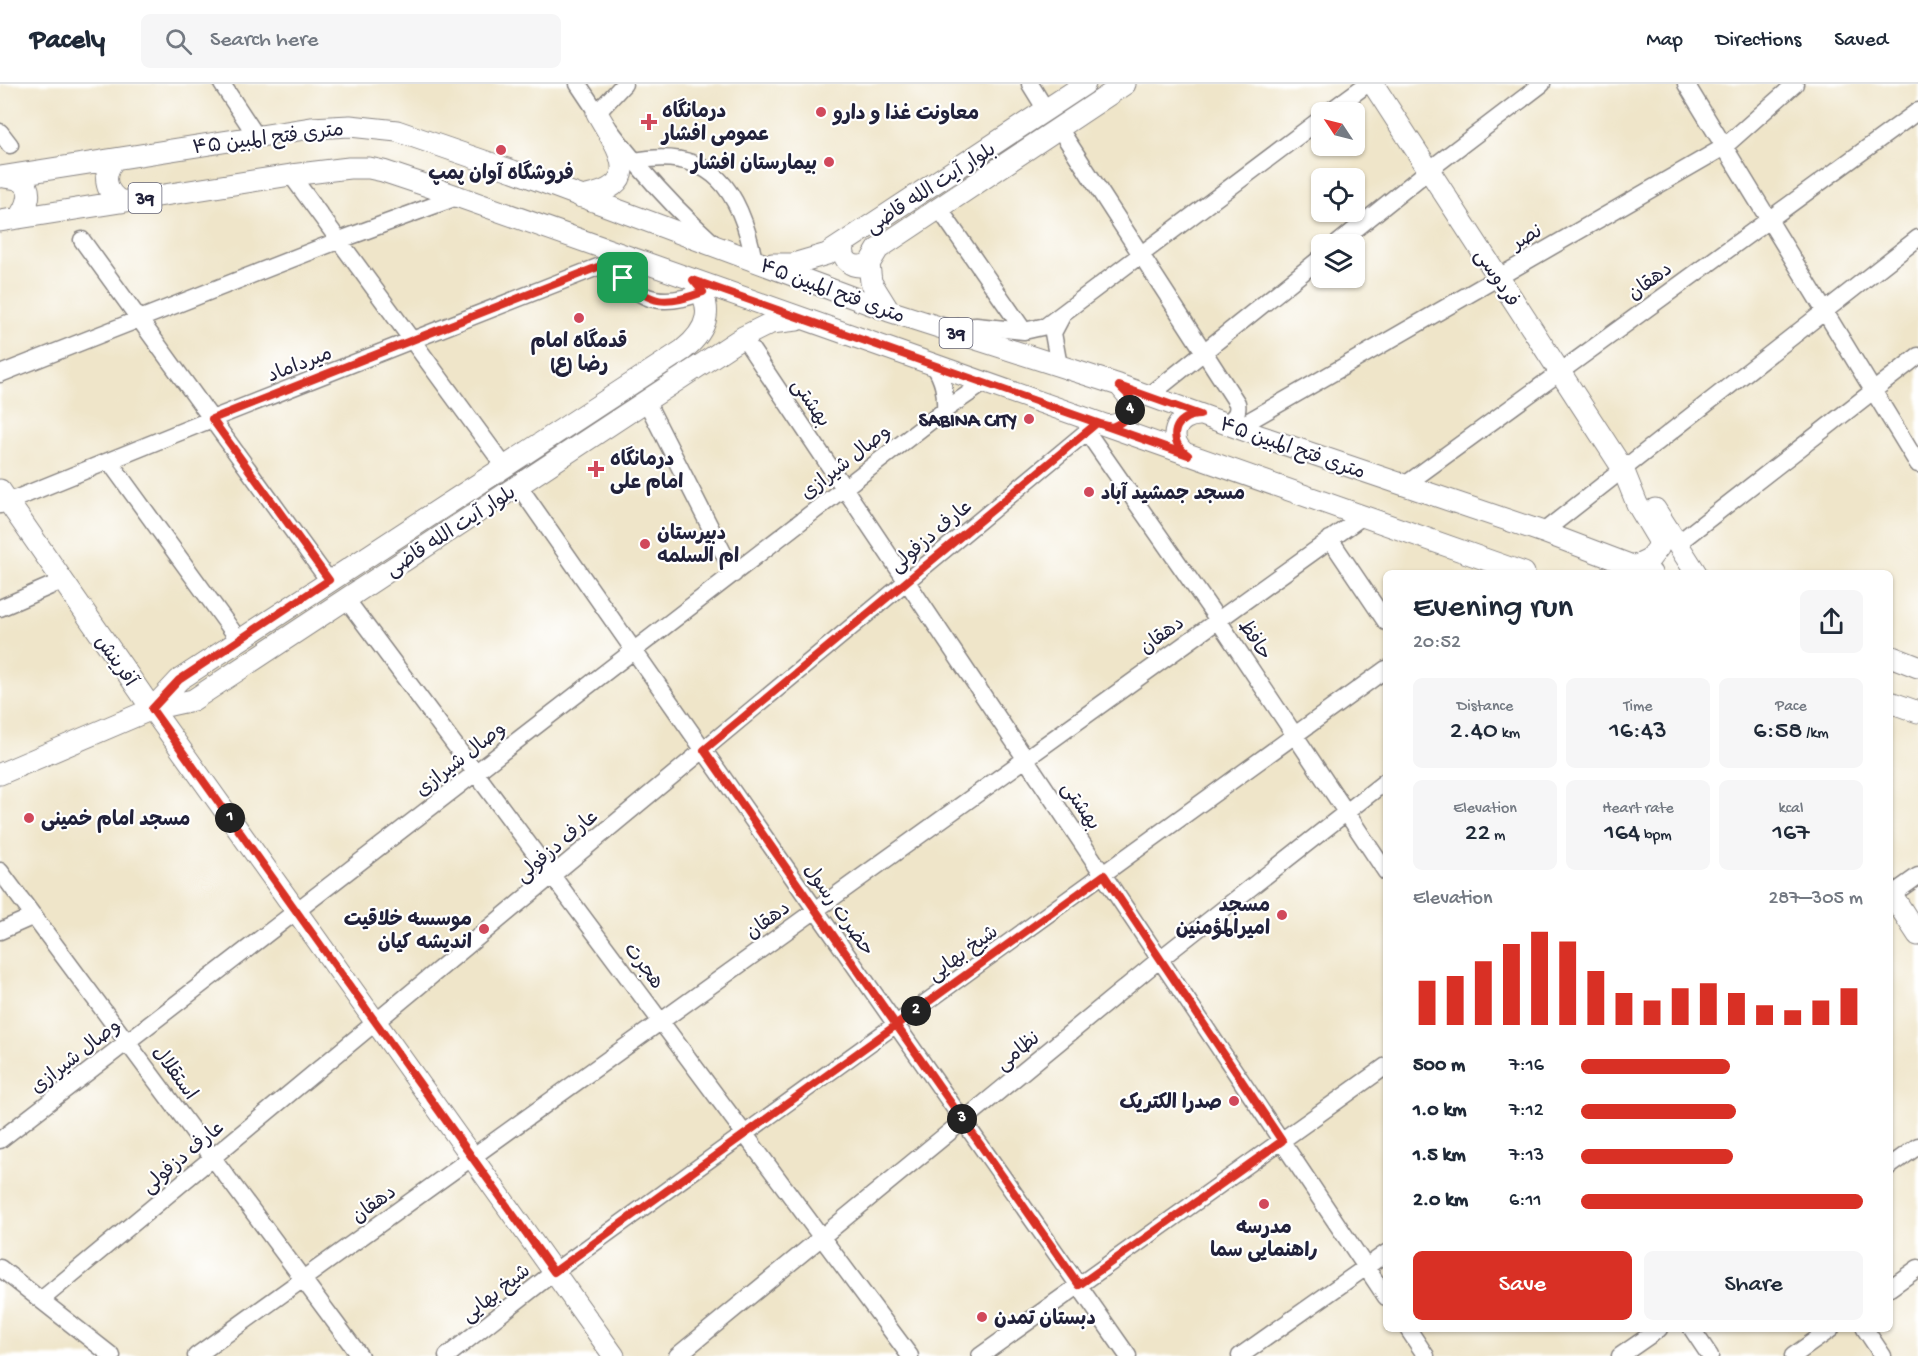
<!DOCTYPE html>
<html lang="en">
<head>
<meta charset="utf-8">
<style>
  :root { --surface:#fff; --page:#f6f6f7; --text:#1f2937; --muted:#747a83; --line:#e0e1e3; --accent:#d93025 }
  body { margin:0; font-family:"Gochi Hand","Playpen Sans Arabic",sans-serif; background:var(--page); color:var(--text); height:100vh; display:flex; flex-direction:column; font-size:22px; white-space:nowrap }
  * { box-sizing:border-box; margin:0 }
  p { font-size:20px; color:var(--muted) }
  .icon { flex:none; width:33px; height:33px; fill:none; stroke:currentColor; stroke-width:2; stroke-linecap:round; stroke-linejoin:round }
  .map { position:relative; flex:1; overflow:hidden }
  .details { position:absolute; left:1383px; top:486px; width:510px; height:762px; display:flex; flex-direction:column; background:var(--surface); border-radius:9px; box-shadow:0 2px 4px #0004 }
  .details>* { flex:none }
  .needle { width:39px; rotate:305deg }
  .fabs { position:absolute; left:1311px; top:18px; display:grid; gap:12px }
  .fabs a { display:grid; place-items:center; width:54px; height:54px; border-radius:9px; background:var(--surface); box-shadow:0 2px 4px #0004; font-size:30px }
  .pin { position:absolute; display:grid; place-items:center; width:51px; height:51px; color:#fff; margin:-26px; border-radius:12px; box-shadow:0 3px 9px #0006 }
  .km { position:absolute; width:30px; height:30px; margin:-15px; border-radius:50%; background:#222; color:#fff; font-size:16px; line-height:30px; text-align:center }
  .round { display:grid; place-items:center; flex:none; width:63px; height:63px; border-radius:9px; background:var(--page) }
  .head { display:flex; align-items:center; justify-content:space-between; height:102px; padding:0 30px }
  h1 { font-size:33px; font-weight:600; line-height:45px }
  .metrics { display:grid; grid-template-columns:repeat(3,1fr); gap:9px; height:102px; padding:6px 30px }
  .metrics div { display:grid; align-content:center; border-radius:9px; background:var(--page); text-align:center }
  .metrics b { font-size:26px; font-weight:600 }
  .metrics small { font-size:16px; font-weight:400 }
  .metrics p { font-size:16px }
  .chart { height:168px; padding:12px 30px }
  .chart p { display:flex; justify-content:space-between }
  .chart svg { width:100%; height:108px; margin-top:6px; stroke:var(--accent); stroke-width:6 }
  .primary-button { display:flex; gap:12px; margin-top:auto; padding:12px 30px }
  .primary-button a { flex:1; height:69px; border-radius:9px; background:var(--accent); color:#fff; font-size:24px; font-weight:600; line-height:69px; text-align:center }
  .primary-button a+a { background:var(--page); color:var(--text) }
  ul { padding:0 30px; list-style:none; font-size:20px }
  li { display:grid; grid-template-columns:96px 72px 1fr; align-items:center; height:45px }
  li i { height:15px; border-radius:8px; background:var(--accent) }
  header { display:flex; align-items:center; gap:36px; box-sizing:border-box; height:84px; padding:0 30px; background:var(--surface); border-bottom:2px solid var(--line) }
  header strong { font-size:28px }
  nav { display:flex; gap:33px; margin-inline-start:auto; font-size:21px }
  .search { width:420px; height:54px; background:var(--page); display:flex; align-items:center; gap:15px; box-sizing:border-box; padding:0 21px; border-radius:9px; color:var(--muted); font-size:22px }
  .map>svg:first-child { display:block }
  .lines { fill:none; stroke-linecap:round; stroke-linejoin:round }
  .minor-casing { stroke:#888482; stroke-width:19 }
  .major-casing { stroke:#888482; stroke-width:23 }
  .minor { stroke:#fff; stroke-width:16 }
  .major { stroke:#fff; stroke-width:21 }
  .route-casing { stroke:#fff; stroke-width:12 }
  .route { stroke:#d93025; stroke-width:8 }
  .poi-dot { fill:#d1495b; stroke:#fff; stroke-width:2 }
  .labels { text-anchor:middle; stroke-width:4.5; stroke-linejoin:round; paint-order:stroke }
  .shield { fill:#fff; stroke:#646476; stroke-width:1.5 }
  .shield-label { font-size:18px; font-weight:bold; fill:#22223b }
  .poi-label { font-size:20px; font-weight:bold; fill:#22223b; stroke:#fff; text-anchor:start }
  .street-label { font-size:20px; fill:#22223b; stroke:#fff }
</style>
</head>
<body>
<header>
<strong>Pacely</strong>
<div class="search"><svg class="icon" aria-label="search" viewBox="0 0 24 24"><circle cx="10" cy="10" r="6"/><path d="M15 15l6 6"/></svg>Search here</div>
<nav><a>Map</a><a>Directions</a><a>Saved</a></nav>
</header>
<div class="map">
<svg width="1918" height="1272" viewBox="0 0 1918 1272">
  <rect width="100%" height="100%" fill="#fff"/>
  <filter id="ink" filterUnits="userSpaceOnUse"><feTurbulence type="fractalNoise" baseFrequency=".0167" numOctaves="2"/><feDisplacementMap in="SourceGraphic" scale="12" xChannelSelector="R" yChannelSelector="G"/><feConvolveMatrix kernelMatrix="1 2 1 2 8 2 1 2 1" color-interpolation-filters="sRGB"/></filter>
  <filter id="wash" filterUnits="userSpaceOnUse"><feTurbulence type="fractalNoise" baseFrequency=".008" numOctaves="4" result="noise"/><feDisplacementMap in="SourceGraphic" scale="24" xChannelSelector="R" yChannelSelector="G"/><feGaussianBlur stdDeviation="1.35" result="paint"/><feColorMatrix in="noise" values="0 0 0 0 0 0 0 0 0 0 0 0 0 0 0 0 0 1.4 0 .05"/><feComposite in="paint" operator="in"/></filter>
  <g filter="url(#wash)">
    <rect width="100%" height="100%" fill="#efe5c9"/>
  </g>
  <g filter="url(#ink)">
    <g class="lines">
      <g class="minor-casing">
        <path id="minor" d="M 222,0 L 257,53
          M 578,0 C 616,59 661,112 713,159
          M 1030,0 L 1046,26
          M 1686,0 L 1918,380
          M 1329,28 L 1367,0
          M 597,29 L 624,0
          M 1059,44 L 1237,319 C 1239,330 1234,333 1225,340
          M 0,48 L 10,61
          M 634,77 C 713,62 741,108 754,177
          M 291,91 L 505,383
          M 938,123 L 1024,247
          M 82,156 L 329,497
          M 1337,160 L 1429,86 L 1542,0
          M 609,168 C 629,215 656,226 703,208
          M 949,244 L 976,242 L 1024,247 L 1046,242 L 1322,34
          M 743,253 L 1386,1213
          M 934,281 C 943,296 946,308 945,326
          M 1059,282 L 1053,249 L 1062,232
          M 0,290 L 340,156 L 457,113
          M 1149,312 L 1322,173
          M 646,317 L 734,490
          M 1237,344 L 1724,63 L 1795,0
          M 1087,348 L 1218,536 L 1386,788
          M 109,377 L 239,556
          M 518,401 L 1128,1272
          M 1405,401 L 1918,27
          M 0,421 L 212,335 L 613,177
          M 1543,448 L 1918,154
          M 1330,455 L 1386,538
          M 1678,459 L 1918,272
          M 346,515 L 910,1272
          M 0,524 L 62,497
          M 0,787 L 360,1272
          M 1890,812 L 1918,792
          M 0,847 L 34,832
          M 0,1056 L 945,326 L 984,299
          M 1890,1082 L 1918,1062
          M 0,1184 L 112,1272
          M 1890,1204 L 1918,1184
          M 41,1216 L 1097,339
          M 1408,1245 L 1426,1272
          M 1692,1245 L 1710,1272
          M 1865,1245 L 1883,1272
          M 196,1272 L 1363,432
          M 447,1272 L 554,1188 L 1386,585
          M 677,1272 L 1160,875 L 1386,697
          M 980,1272 L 1386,982
          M 1240,1272 L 1386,1169
          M 1620,1272 L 1659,1245
          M 1793,1272 L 1831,1245"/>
      </g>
      <g class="major-casing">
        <path id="major" d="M 1373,0 L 1623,385 L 1637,420 L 1658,455 L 1659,463 L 1649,476 L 1634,483
          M 115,75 C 102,90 104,108 122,118
          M 0,93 L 311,44 L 350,42 L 397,47 L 513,87 L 889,227 L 1119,301 L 1260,352 L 1543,448 L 1651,489
          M 5,93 C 9,94 15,94 19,96 C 36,103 27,124 19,134
          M 581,113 C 646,102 620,69 597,29
          M 0,137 L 291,91 L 349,84 L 369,84 L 383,87 L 428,102 L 1524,489
          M 844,160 C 841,177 852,186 869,180
          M 772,180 L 793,180 L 827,170 L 1085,0
          M 889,227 L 871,198 L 869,180 L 878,165 L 1125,0
          M 1105,341 C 1117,343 1124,338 1130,328 L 1129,313 L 1119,301
          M 1188,371 C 1165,357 1175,331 1200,331
          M 0,406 L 152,625 L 614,1272
          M 1655,425 L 1696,489
          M 1890,572 L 1918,583
          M 1890,618 L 1918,628
          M 152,625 L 179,596 L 683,266 C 709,245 715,223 693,196
          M 0,690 L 152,625 L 193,616 L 743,253 L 771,239 L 797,236
          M 1890,808 L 1918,851"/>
      </g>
      <use href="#minor" class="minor"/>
      <use href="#major" class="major"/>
    </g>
  </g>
  <g class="lines" filter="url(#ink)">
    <g class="route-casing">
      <path id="route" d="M 623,194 L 613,177 L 212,335 L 329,496 L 179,596 L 152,625 L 554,1188 C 737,1056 920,924 1104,791 L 1282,1057 L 1079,1201 C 954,1023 828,845 704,666 L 1097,339 L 1112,343 C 1127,337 1132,328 1130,313 L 1119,302 L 1200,331 C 1174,331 1166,357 1188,371 C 1023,312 858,254 693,196 L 703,208 C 666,222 651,221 623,194"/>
    </g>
    <use href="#route" class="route"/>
  </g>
  <g class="poi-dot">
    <circle cx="821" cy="28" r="6"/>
    <path d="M646 29h6v6h6v6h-6v6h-6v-6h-6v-6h6z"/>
    <circle cx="501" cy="66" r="6"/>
    <circle cx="829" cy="78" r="6"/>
    <circle cx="579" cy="234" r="6"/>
    <circle cx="1029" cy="335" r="6"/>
    <path d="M593 376h6v6h6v6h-6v6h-6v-6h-6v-6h6z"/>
    <circle cx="1089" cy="408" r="6"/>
    <circle cx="645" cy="460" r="6"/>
    <circle cx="29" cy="734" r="6"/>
    <circle cx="1282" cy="831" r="6"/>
    <circle cx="484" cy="845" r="6"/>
    <circle cx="1234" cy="1017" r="6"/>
    <circle cx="1264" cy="1120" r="6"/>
    <circle cx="982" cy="1233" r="6"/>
  </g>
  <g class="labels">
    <g class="shield">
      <rect x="128.5" y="99" width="33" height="30" rx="4.5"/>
      <rect x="939.5" y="234" width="33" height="30" rx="4.5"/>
    </g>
    <g class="shield-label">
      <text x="145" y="120">39</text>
      <text x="956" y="255">39</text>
    </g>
    <g class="poi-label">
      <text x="662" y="33">درمانگاه<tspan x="662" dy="23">عمومی افشار</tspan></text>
      <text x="833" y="35">معاونت غذا و دارو</text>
      <text x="817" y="85" text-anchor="end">بیمارستان افشار</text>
      <text x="501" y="95" text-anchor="middle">فروشگاه آوان پمپ</text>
      <text x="579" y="263" text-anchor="middle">قدمگاه امام<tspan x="579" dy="23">رضا (ع)</tspan></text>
      <text x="1017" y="342" text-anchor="end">SABINA CITY</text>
      <text x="610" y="381">درمانگاه<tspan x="610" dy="23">امام علی</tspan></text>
      <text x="1101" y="415">مسجد جمشید آباد</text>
      <text x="657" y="455">دبیرستان<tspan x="657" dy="23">ام السلمه</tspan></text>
      <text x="41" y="741">مسجد امام خمینی</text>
      <text x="1270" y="827" text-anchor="end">مسجد<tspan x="1270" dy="23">امیرالمؤمنین</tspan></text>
      <text x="472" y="841" text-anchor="end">موسسه خلاقیت<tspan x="472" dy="23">اندیشه کیان</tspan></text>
      <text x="1222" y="1024" text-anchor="end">صدرا الکتریک</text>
      <text x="1264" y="1149" text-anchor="middle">مدرسه<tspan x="1264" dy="23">راهنمایی سما</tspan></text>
      <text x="994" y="1240">دبستان تمدن</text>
    </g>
    <g class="street-label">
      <text transform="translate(268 53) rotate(-7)" y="7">۴۵ متری فتح المبین</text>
      <text transform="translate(930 103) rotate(-33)" y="7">بلوار آیت‌ الله قاضی</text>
      <text transform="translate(1526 152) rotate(-30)" y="7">نصر</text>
      <text transform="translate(1498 193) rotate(57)" y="7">فردوسی</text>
      <text transform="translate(1649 196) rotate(-36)" y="7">دهقان</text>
      <text transform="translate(833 206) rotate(20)" y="7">۴۵ متری فتح المبین</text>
      <text transform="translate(299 279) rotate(-21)" y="7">میرداماد</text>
      <text transform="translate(812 318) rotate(56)" y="7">بهشتی</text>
      <text transform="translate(1293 363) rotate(19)" y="7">۴۵ متری فتح المبین</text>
      <text transform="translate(845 377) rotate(-38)" y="7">وصال شیرازی</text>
      <text transform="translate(450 446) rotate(-33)" y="7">بلوار آیت الله قاضی</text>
      <text transform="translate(930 451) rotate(-40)" y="7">عارف دزفولی</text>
      <text transform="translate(1161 550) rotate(-36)" y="7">دهقان</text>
      <text transform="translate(1256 555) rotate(57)" y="7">حافظ</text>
      <text transform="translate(117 576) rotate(55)" y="7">آفرینش</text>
      <text transform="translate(460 674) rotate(-38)" y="7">وصال شیرازی</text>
      <text transform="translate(1082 721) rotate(56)" y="7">بهشتی</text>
      <text transform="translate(556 761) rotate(-40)" y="7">عارف دزفولی</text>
      <text transform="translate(840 825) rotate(55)" y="7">حضرت رسول</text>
      <text transform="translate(767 835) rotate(-36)" y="7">دهقان</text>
      <text transform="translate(962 868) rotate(-36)" y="7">شیخ بهایی</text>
      <text transform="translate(645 881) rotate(53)" y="7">هجرت</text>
      <text transform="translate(1017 966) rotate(-39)" y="7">نظامی</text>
      <text transform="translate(75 971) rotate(-38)" y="7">وصال شیرازی</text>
      <text transform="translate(176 988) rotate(54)" y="7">استقلال</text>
      <text transform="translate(182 1072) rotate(-40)" y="7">عارف دزفولی</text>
      <text transform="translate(373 1119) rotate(-36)" y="7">دهقان</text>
      <text transform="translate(495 1208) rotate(-38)" y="7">شیخ بهایی</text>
    </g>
  </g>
</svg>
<div class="fabs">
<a><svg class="needle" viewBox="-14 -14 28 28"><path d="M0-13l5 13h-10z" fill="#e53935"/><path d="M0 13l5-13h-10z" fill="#747a83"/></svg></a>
<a><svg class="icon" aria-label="locate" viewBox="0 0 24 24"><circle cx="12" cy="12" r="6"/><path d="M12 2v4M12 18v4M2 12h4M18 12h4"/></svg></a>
<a><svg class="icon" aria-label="layers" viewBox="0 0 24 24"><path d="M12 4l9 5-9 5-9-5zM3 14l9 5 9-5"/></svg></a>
</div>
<div class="pin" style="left:623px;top:194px;background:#1e9e55"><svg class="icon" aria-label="arrive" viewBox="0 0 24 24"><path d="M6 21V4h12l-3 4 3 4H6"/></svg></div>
<b class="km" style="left:230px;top:734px">1</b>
<b class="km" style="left:916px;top:927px">2</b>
<b class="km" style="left:962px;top:1035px">3</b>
<b class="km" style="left:1130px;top:326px">4</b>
<section class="details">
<div class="head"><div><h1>Evening run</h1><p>20:52</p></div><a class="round"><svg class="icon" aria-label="share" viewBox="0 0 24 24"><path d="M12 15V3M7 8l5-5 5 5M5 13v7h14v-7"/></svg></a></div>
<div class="metrics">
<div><p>Distance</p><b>2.40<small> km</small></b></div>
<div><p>Time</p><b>16:43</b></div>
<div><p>Pace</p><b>6:58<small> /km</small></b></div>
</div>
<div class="metrics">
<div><p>Elevation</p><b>22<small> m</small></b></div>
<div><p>Heart rate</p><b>164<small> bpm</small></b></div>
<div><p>kcal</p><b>167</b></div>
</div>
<div class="chart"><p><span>Elevation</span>287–305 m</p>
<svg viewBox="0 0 160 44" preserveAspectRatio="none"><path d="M5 44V26M15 44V24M25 44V18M35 44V11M45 44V6M55 44V10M65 44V22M75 44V31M85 44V34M95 44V29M105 44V27M115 44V31M125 44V36M135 44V38M145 44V34M155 44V29"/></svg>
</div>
<ul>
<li><b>500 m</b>7:16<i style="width:53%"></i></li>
<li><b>1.0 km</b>7:12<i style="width:55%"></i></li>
<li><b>1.5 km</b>7:13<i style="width:54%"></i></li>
<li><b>2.0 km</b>6:11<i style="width:100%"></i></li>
</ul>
<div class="primary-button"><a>Save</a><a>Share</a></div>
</section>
</div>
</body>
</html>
